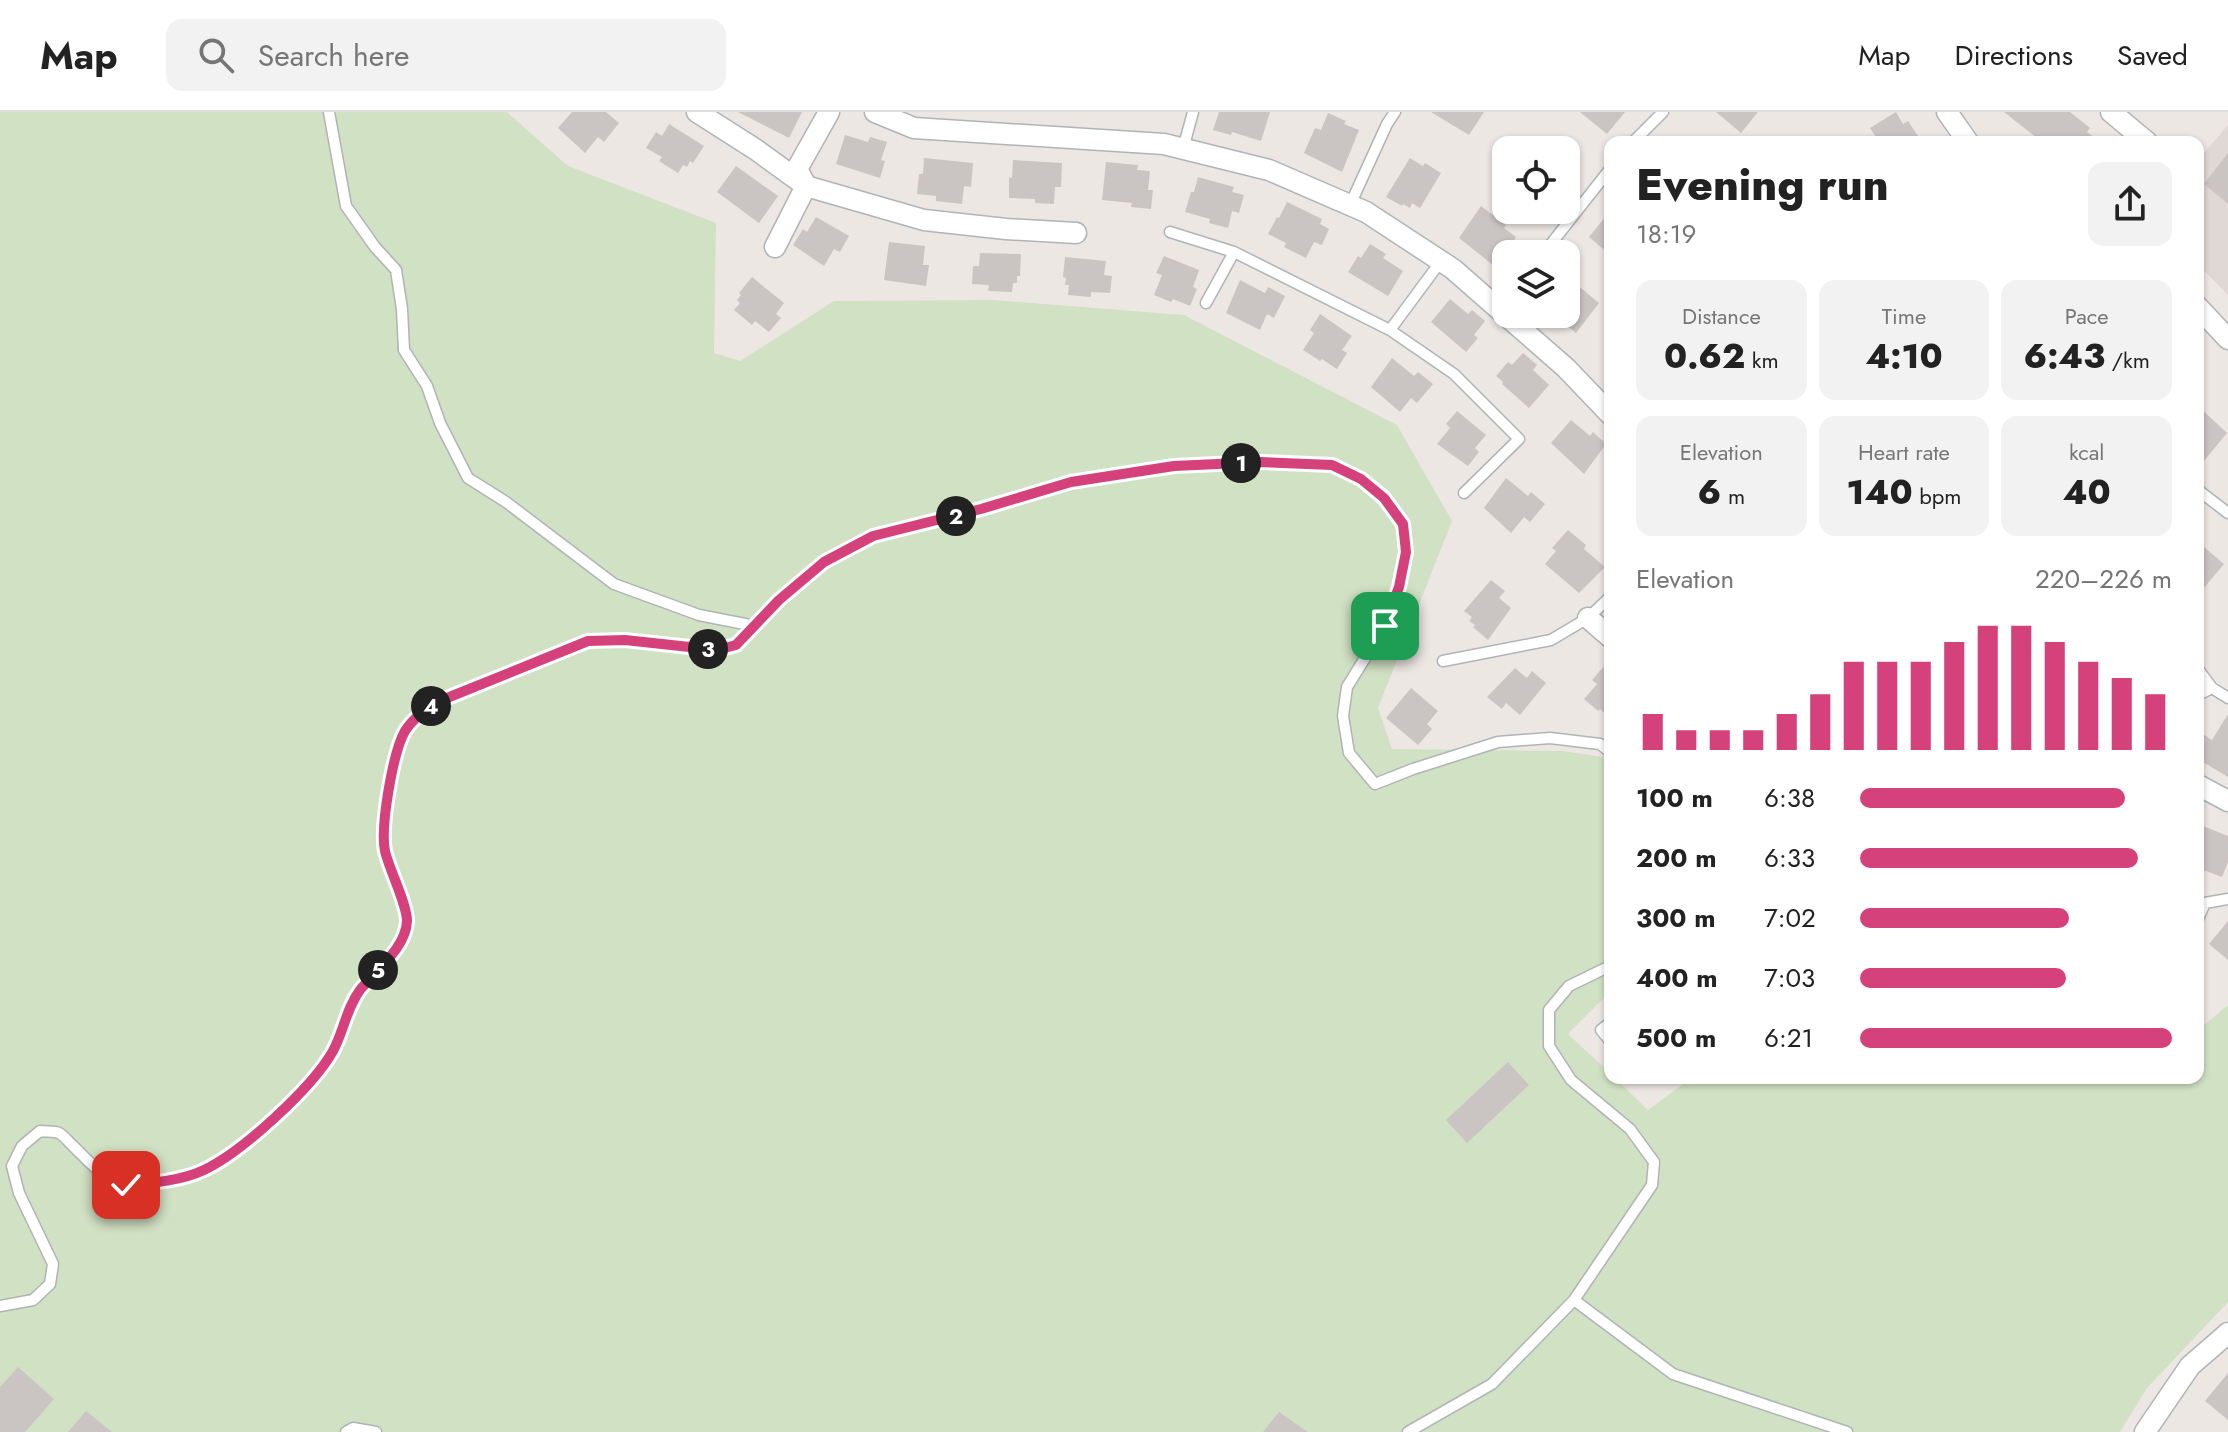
<!DOCTYPE html>
<html lang="en">
<head>
<meta charset="utf-8">
<style>
  :root { --surface:#fff; --page:#f2f2f2; --text:#222; --muted:#767676; --line:#e0e0e0; --accent:#d5427b }
  body { margin:0; font-family:Jost,sans-serif; background:var(--page); color:var(--text); height:100vh; display:flex; flex-direction:column; font-size:30px; white-space:nowrap }
  * { box-sizing:border-box; margin:0 }
  p { font-size:26px; color:var(--muted) }
  .icon { flex:none; width:44px; height:44px; fill:none; stroke:currentColor; stroke-width:2; stroke-linecap:round; stroke-linejoin:round }
  .map { position:relative; flex:1; overflow:hidden }
  .side { position:absolute; left:1604px; top:24px; width:600px; height:948px; display:flex; flex-direction:column; background:var(--surface); border-radius:16px; box-shadow:0 2px 6px #0004 }
  .side>* { flex:none }
  .fabs { position:absolute; left:1492px; top:24px; display:grid; gap:16px }
  .fabs a { display:grid; place-items:center; width:88px; height:88px; border-radius:16px; background:var(--surface); box-shadow:0 2px 6px #0004; font-size:40px }
  .pin { position:absolute; display:grid; place-items:center; width:68px; height:68px; color:#fff; margin:-34px; border-radius:16px; box-shadow:0 4px 12px #0006 }
  .km { position:absolute; width:40px; height:40px; margin:-20px; border-radius:50%; background:#222; color:#fff; font-size:22px; line-height:40px; text-align:center }
  .round { display:grid; place-items:center; flex:none; width:84px; height:84px; border-radius:16px; background:var(--page) }
  .summary { display:flex; align-items:center; justify-content:space-between; height:136px; padding:0 32px }
  h1 { font-size:44px; font-weight:800; line-height:60px }
  .metrics { display:grid; grid-template-columns:repeat(3,1fr); gap:12px; height:136px; padding:8px 32px }
  .metrics div { display:grid; align-content:center; border-radius:16px; background:var(--page); text-align:center }
  .metrics b { font-size:34px; font-weight:800 }
  .metrics small { font-size:22px; font-weight:400 }
  .metrics p { font-size:22px }
  .chart { height:224px; padding:16px 32px }
  .chart p { display:flex; justify-content:space-between }
  .chart svg { width:100%; height:144px; margin-top:8px; stroke:var(--accent); stroke-width:6 }
  ul { padding:0 32px; list-style:none; font-size:26px }
  li { display:grid; grid-template-columns:128px 96px 1fr; align-items:center; height:60px }
  li i { height:20px; border-radius:10px; background:var(--accent) }
  header { display:flex; align-items:center; gap:48px; box-sizing:border-box; height:112px; padding:0 40px; background:var(--surface); border-bottom:2px solid var(--line) }
  header strong { font-size:38px }
  nav { display:flex; gap:44px; margin-inline-start:auto; font-size:28px }
  .search { width:560px; height:72px; background:var(--page); display:flex; align-items:center; gap:20px; box-sizing:border-box; padding:0 28px; border-radius:16px; color:var(--muted); font-size:30px }
  .map>svg:first-child { display:block }
  .education { fill:#dfd8d5 }
  .green { fill:#d1e1c3 }
  .building { fill:#cac4c3 }
  .lines { fill:none; stroke-linecap:round; stroke-linejoin:round }
  .lane-casing { stroke:#afb4b5; stroke-width:13 }
  .street-casing { stroke:#afb4b5; stroke-width:23 }
  .lane { stroke:#fff; stroke-width:10 }
  .street { stroke:#fff; stroke-width:20 }
  .route-casing { stroke:#fff; stroke-width:16 }
  .route { stroke:#d5427b; stroke-width:10 }
</style>
</head>
<body>
<header>
<strong>Map</strong>
<div class="search"><svg class="icon" aria-label="search" viewBox="0 0 24 24"><circle cx="10" cy="10" r="6"/><path d="M15 15l6 6"/></svg>Search here</div>
<nav><a>Map</a><a>Directions</a><a>Saved</a></nav>
</header>
<div class="map">
<svg width="2228" height="1320" viewBox="0 0 2228 1320">
  <rect width="100%" height="100%" fill="#ede7e4"/>
  <path class="education" d="M 2228,13 L 2228,183 L 2198,152 L 2198,48 Z"/>
  <path class="green" d="M 0,0 L 507,0 L 568,54 L 716,111 L 714,241 L 740,249 L 834,189 L 993,188 L 1184,203 L 1397,313 L 1452,409 L 1378,596 L 1392,637 L 1562,639 L 1610,646 L 1610,880 L 1568,922 L 1610,961 L 1610,966 L 1615,966 L 1648,998 L 1691,966 L 2198,966 L 2198,918 L 2228,893 L 2228,1190 L 2147,1276 L 2120,1320 L 0,1320 Z"/>
  <path class="building" d="M 572,0 L 606,0 L 619,11 L 604,30 L 598,25 L 585,41 L 558,16 Z
    M 738,0 L 802,0 L 789,26 Z
    M 1219,0 L 1270,0 L 1261,29 L 1232,20 L 1231,23 L 1213,18 Z
    M 1431,0 L 1484,0 L 1469,23 Z
    M 1580,0 L 1625,0 L 1607,22 Z
    M 1716,0 L 1758,0 L 1741,21 Z
    M 1896,0 L 1903,12 L 1908,9 L 1922,30 L 1879,30 L 1870,16 Z
    M 2004,0 L 2070,0 L 2090,16 L 2087,20 L 2100,30 L 2042,30 Z
    M 1328,1 L 1346,9 L 1344,12 L 1359,18 L 1342,60 L 1304,41 L 1315,16 L 1321,18 Z
    M 669,12 L 704,34 L 693,51 L 690,49 L 687,55 L 683,53 L 678,61 L 659,49 L 662,45 L 646,36 L 656,20 L 662,24 Z
    M 845,23 L 868,30 L 870,25 L 887,30 L 881,48 L 885,49 L 880,66 L 836,52 Z
    M 2228,41 L 2228,92 L 2204,72 Z
    M 924,46 L 973,51 L 971,75 L 964,74 L 962,92 L 936,89 L 936,84 L 917,82 L 919,62 L 923,62 Z
    M 1410,46 L 1423,54 L 1425,51 L 1441,61 L 1420,96 L 1412,91 L 1410,96 L 1403,92 L 1402,94 L 1386,85 Z
    M 1013,48 L 1062,51 L 1061,75 L 1055,75 L 1054,92 L 1035,91 L 1035,87 L 1009,86 L 1009,65 L 1012,66 Z
    M 1106,50 L 1138,53 L 1137,58 L 1150,59 L 1148,78 L 1153,78 L 1151,97 L 1131,95 L 1132,91 L 1102,88 Z
    M 736,54 L 778,84 L 759,111 L 717,80 Z
    M 1198,65 L 1234,75 L 1232,80 L 1244,83 L 1239,101 L 1232,99 L 1228,116 L 1209,111 L 1210,107 L 1185,100 L 1191,80 L 1194,80 Z
    M 1287,90 L 1322,107 L 1320,112 L 1329,117 L 1322,133 L 1314,130 L 1306,146 L 1284,135 L 1286,131 L 1268,122 L 1277,105 L 1279,106 Z
    M 1481,94 L 1506,113 L 1504,116 L 1516,125 L 1505,140 L 1508,142 L 1506,142 L 1506,146 L 1498,157 L 1459,126 Z
    M 1610,99 L 1610,129 L 1603,137 L 1589,125 Z
    M 816,105 L 849,124 L 840,140 L 834,137 L 824,154 L 793,133 L 803,117 L 807,120 Z
    M 889,130 L 925,134 L 923,153 L 929,153 L 926,174 L 884,168 Z
    M 1370,132 L 1386,142 L 1383,146 L 1403,159 L 1388,184 L 1348,160 L 1358,144 L 1361,146 Z
    M 980,141 L 1021,142 L 1020,164 L 1017,164 L 1017,171 L 1013,171 L 1012,180 L 988,179 L 989,173 L 972,172 L 973,154 L 979,154 Z
    M 1164,144 L 1199,158 L 1193,175 L 1197,177 L 1190,194 L 1173,187 L 1171,190 L 1154,183 L 1162,163 L 1156,161 Z
    M 1065,145 L 1106,149 L 1104,163 L 1112,164 L 1110,181 L 1091,180 L 1091,185 L 1068,183 L 1069,173 L 1065,173 L 1066,166 L 1063,165 Z
    M 752,165 L 784,191 L 776,202 L 781,206 L 769,220 L 755,209 L 752,213 L 734,198 L 740,191 L 737,188 L 741,183 L 739,181 Z
    M 1240,168 L 1265,181 L 1268,175 L 1285,184 L 1274,206 L 1267,202 L 1260,218 L 1226,201 Z
    M 1575,171 L 1599,191 L 1576,221 L 1566,213 L 1566,182 Z
    M 1450,187 L 1468,202 L 1472,198 L 1485,209 L 1474,223 L 1478,226 L 1466,240 L 1431,210 Z
    M 1320,202 L 1352,224 L 1342,238 L 1347,241 L 1337,257 L 1322,247 L 1320,249 L 1303,238 L 1314,221 L 1310,218 Z
    M 1523,241 L 1537,253 L 1533,258 L 1549,273 L 1529,296 L 1502,272 L 1503,270 L 1496,264 L 1508,250 L 1512,253 Z
    M 1392,246 L 1414,264 L 1418,260 L 1433,272 L 1417,291 L 1411,286 L 1400,300 L 1371,275 Z
    M 2198,294 L 2227,321 L 2198,356 Z
    M 1457,299 L 1486,323 L 1475,336 L 1479,340 L 1468,354 L 1437,332 L 1450,316 L 1446,312 Z
    M 1571,308 L 1590,324 L 1593,320 L 1606,332 L 1584,362 L 1551,331 Z
    M 1506,366 L 1528,384 L 1531,380 L 1545,392 L 1530,410 L 1524,405 L 1511,421 L 1484,396 Z
    M 1568,418 L 1586,433 L 1584,437 L 1605,455 L 1579,481 L 1545,452 L 1556,439 L 1552,436 Z
    M 2198,430 L 2224,452 L 2198,483 Z
    M 1491,468 L 1505,479 L 1499,486 L 1511,496 L 1488,528 L 1473,515 L 1475,513 L 1469,509 L 1472,505 L 1464,499 Z
    M 1610,547 L 1610,606 L 1600,597 L 1598,599 L 1584,587 L 1597,572 L 1592,568 Z
    M 1515,556 L 1527,566 L 1532,559 L 1546,571 L 1520,603 L 1506,591 L 1502,597 L 1487,585 Z
    M 1411,576 L 1438,599 L 1427,612 L 1432,617 L 1418,633 L 1386,606 Z
    M 2228,602 L 2228,665 L 2198,647 L 2198,619 L 2212,628 Z
    M 2198,712 L 2228,724 L 2228,750 L 2222,765 L 2198,756 Z
    M 2228,809 L 2228,848 L 2209,832 Z
    M 1508,950 L 1529,973 L 1467,1031 L 1446,1008 Z
    M 18,1255 L 54,1287 L 25,1320 L 0,1320 L 0,1275 Z
    M 2228,1261 L 2228,1308 L 2205,1289 Z
    M 86,1299 L 112,1320 L 68,1320 Z
    M 1279,1300 L 1308,1320 L 1263,1320 Z"/>
  <g class="lines">
    <g class="lane-casing">
      <path id="lane" d="M 329,0 L 346,94 L 375,135 L 396,158 L 402,197 L 404,238 L 427,274 L 440,311 L 468,366 L 506,390 L 614,472 L 699,503 L 755,514
        M 1633,30 L 1663,0
        M 1183,37 L 1193,0
        M 1350,93 L 1387,12 L 1395,0
        M 1170,120 L 1234,140 L 1390,218 L 1454,262 L 1519,327 L 1464,381
        M 1543,142 L 1610,57
        M 1206,191 L 1234,140
        M 1390,218 L 1441,149
        M 2198,378 L 2228,401
        M 1443,549 L 1551,528 L 1588,506 L 1610,485
        M 2198,557 L 2212,576 L 2228,586
        M 2198,583 L 2212,576
        M 2198,807 L 2205,791 L 2228,787
        M 1610,911 L 1601,918 L 1610,929
        M 1574,1188 L 1673,1262 L 1847,1320
        M 0,1194 L 33,1188 L 50,1172 L 53,1152 L 19,1081 L 12,1054 L 22,1034 L 40,1019 C 46,1020 54,1019 59,1021 C 63,1023 68,1029 72,1033 C 89,1049 106,1072 131,1072 C 152,1072 182,1067 202,1059 C 239,1044 317,972 334,937 C 343,918 347,899 358,881 C 371,863 395,845 404,825 C 414,800 390,763 385,737 C 381,713 393,640 405,619 C 414,604 427,596 442,588 L 588,529 L 625,528 L 717,538 L 736,533 L 779,488 L 824,450 L 873,424 L 981,397 L 1071,370 L 1174,354 L 1261,350 L 1332,353 L 1361,367 L 1384,386 L 1403,412 L 1406,440 L 1399,475 L 1385,514 L 1347,575 L 1343,604 L 1349,641 L 1375,672 L 1413,657 L 1498,630 L 1550,626 L 1600,632 L 1610,640
        M 346,1320 L 353,1316 L 376,1320
        M 1408,1320 L 1492,1272 L 1574,1188 L 1652,1073 L 1654,1050 L 1630,1017 L 1571,968 L 1549,934 L 1549,898 L 1569,874 L 1610,854"/>
    </g>
    <g class="street-casing">
      <path id="street" d="M 697,0 L 755,37 L 806,74 L 924,108 L 1006,117 L 1076,121
        M 875,0 L 914,16 L 1164,32 L 1269,58 L 1366,100 L 1453,157 L 1566,256 L 1610,302
        M 1947,0 L 1968,30
        M 2111,0 L 2147,30
        M 775,135 L 806,74 L 797,57 L 829,0
        M 2198,195 L 2228,227
        M 1588,506 L 1610,525
        M 2198,673 L 2228,689
        M 2145,1320 L 2190,1254 L 2228,1221"/>
    </g>
    <use href="#lane" class="lane"/>
    <use href="#street" class="street"/>
  </g>
  <g class="lines">
    <g class="route-casing">
      <path id="route" d="M 126,1073 C 151,1071 181,1069 204,1058 C 242,1040 312,976 333,939 C 344,919 346,897 360,878 C 376,858 406,836 407,809 C 407,792 389,757 385,739 C 380,715 393,640 405,619 C 414,605 427,596 442,588 L 588,529 L 625,528 L 717,538 L 736,533 L 779,488 L 824,450 L 873,424 L 981,397 L 1071,370 L 1174,354 L 1261,350 L 1332,353 L 1361,367 L 1384,386 L 1403,412 L 1406,440 L 1399,475 L 1385,514"/>
    </g>
    <use href="#route" class="route"/>
  </g>
</svg>
<div class="fabs">
<a><svg class="icon" aria-label="locate" viewBox="0 0 24 24"><circle cx="12" cy="12" r="6"/><path d="M12 2v4M12 18v4M2 12h4M18 12h4"/></svg></a>
<a><svg class="icon" aria-label="layers" viewBox="0 0 24 24"><path d="M12 4l9 5-9 5-9-5zM3 14l9 5 9-5"/></svg></a>
</div>
<div class="pin" style="left:1385px;top:514px;background:#1e9e55"><svg class="icon" aria-label="arrive" viewBox="0 0 24 24"><path d="M6 21V4h12l-3 4 3 4H6"/></svg></div>
<div class="pin" style="left:126px;top:1073px;background:#d93025"><svg class="icon" aria-label="check" viewBox="0 0 24 24"><path d="M5 12l5 5 9-10"/></svg></div>
<b class="km" style="left:1241px;top:351px">1</b>
<b class="km" style="left:956px;top:404px">2</b>
<b class="km" style="left:708px;top:537px">3</b>
<b class="km" style="left:431px;top:594px">4</b>
<b class="km" style="left:378px;top:858px">5</b>
<section class="side">
<div class="summary"><div><h1>Evening run</h1><p>18:19</p></div><a class="round"><svg class="icon" aria-label="share" viewBox="0 0 24 24"><path d="M12 15V3M7 8l5-5 5 5M5 13v7h14v-7"/></svg></a></div>
<div class="metrics">
<div><p>Distance</p><b>0.62<small> km</small></b></div>
<div><p>Time</p><b>4:10</b></div>
<div><p>Pace</p><b>6:43<small> /km</small></b></div>
</div>
<div class="metrics">
<div><p>Elevation</p><b>6<small> m</small></b></div>
<div><p>Heart rate</p><b>140<small> bpm</small></b></div>
<div><p>kcal</p><b>40</b></div>
</div>
<div class="chart"><p><span>Elevation</span>220–226 m</p>
<svg viewBox="0 0 160 44" preserveAspectRatio="none"><path d="M5 44V33M15 44V38M25 44V38M35 44V38M45 44V33M55 44V27M65 44V17M75 44V17M85 44V17M95 44V11M105 44V6M115 44V6M125 44V11M135 44V17M145 44V22M155 44V27"/></svg>
</div>
<ul>
<li><b>100 m</b>6:38<i style="width:85%"></i></li>
<li><b>200 m</b>6:33<i style="width:89%"></i></li>
<li><b>300 m</b>7:02<i style="width:67%"></i></li>
<li><b>400 m</b>7:03<i style="width:66%"></i></li>
<li><b>500 m</b>6:21<i style="width:100%"></i></li>
</ul>
</section>
</div>
</body>
</html>
